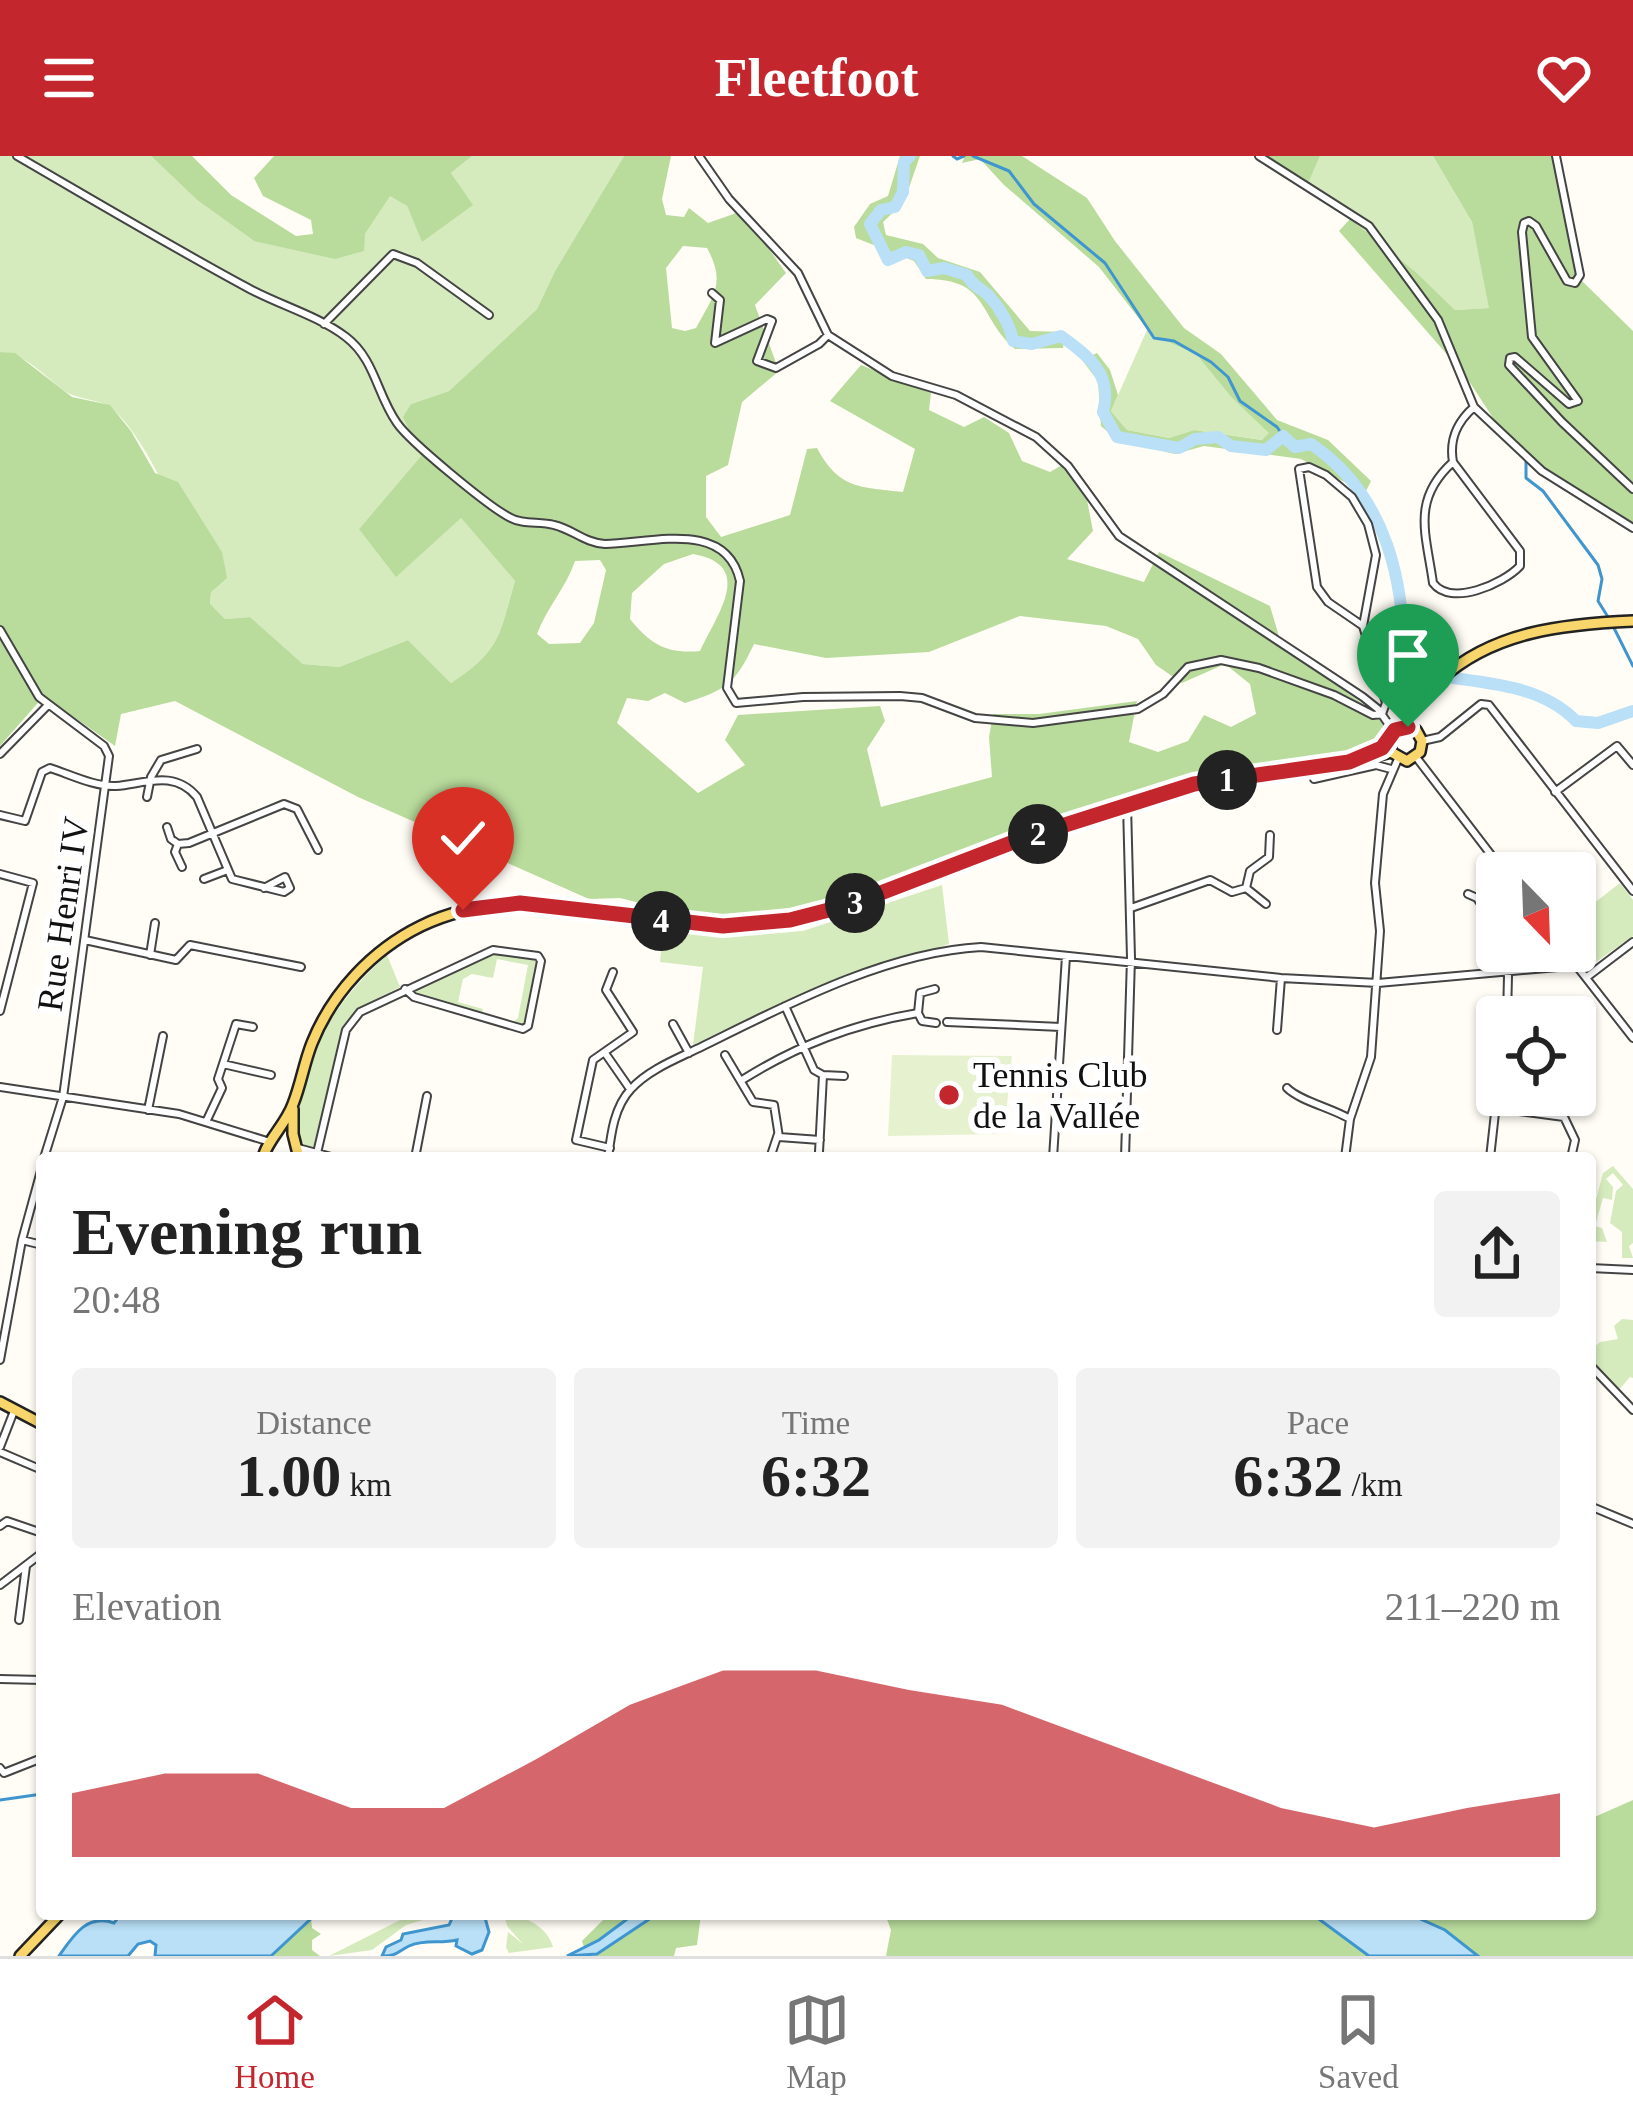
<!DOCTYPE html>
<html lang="en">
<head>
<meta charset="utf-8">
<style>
  :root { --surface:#fff; --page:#f2f2f2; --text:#222; --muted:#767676; --line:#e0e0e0; --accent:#c4262e }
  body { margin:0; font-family:"Times New Roman",serif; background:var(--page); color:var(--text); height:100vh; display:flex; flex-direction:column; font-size:45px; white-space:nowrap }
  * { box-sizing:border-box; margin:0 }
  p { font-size:39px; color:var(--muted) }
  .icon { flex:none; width:66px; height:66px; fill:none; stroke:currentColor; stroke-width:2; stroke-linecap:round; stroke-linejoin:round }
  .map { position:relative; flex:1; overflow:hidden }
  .details { position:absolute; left:36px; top:996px; width:1560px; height:768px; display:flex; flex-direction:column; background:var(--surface); border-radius:12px; box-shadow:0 3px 9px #0004 }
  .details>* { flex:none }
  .needle { width:78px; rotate:157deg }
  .fabs { position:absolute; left:1476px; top:696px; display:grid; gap:24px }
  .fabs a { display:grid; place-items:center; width:120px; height:120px; border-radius:12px; background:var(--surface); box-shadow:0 3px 9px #0004; font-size:60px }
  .pin { position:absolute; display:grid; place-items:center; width:102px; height:102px; color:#fff; margin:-123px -51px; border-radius:50% 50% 50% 0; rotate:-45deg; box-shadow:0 0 12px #0007 }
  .pin .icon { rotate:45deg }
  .km { position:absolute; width:60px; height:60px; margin:-30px; border-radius:50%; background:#222; color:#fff; font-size:33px; line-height:60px; text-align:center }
  .round { display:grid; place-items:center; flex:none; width:126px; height:126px; border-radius:12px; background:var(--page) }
  .head { display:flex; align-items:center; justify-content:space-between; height:204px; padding:0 36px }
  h1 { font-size:66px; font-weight:600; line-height:90px }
  .metrics { display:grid; grid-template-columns:repeat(3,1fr); gap:18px; height:204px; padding:12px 36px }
  .metrics div { display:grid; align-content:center; border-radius:12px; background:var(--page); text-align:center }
  .metrics b { font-size:60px; font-weight:600 }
  .metrics small { font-size:33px; font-weight:400 }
  .metrics p { font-size:33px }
  .chart { height:336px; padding:24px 36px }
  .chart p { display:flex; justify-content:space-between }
  .chart svg { width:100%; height:216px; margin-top:12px; fill:var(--accent); opacity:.7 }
  header { display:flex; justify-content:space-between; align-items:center; height:156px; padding:0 36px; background:var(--accent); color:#fff; font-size:54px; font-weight:600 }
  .tab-bar { display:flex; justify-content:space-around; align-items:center; height:168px; border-top:3px solid var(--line); background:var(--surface); font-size:33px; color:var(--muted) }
  .tab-bar a { display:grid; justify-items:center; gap:6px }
  .tab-bar .on { color:var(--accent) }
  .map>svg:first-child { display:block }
  .green { fill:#d5ebbd }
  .forest { fill:#b9dc9c; fill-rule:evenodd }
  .pitch { fill:#e6f2cf }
  .water { fill:#b9e0f7; stroke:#3f96cf; stroke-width:3 }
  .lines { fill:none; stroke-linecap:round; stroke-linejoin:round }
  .stream { stroke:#3f96cf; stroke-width:3 }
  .river { stroke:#b9e0f7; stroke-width:12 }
  .minor-casing { stroke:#444; stroke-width:10 }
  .major-casing { stroke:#222; stroke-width:14 }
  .minor { stroke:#fff; stroke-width:6 }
  .major { stroke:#f9d66b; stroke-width:9 }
  .route-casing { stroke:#fff; stroke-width:24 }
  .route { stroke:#c4262e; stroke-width:15 }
  .poi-dot { fill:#c4262e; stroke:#fff; stroke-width:4.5 }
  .labels { text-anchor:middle; stroke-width:12; stroke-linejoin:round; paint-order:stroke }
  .street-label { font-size:36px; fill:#111; stroke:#fff }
  .poi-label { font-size:36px; fill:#111; stroke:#fff; text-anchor:start }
</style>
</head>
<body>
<header><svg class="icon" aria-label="menu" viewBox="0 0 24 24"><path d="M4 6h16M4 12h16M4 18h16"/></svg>Fleetfoot<svg class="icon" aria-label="heart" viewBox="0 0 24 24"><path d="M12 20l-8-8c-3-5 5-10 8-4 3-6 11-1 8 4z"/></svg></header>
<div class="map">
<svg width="1633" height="1800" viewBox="0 0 1633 1800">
  <rect width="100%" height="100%" fill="#fffdf5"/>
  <path class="green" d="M 0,0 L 151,0 L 197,44 L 254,85 L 365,78 L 390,39 L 407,50 L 422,85 L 472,49 L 451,17 L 472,0 L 624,0 L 555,115 L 537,153 L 449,235 L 411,248 L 422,299 L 359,373 L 461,362 L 515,425 C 499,480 501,494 451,527 L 408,484 L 339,511 L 303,508 L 250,461 L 225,463 L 210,449 L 211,436 C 185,381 157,296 114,254 C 101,242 78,245 63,234 C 44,219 24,197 0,196 Z
    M 1320,0 L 1433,0 L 1472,66 L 1490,152 L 1455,154 L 1417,117 L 1307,30 Z
    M 1147,174 L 1196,198 L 1231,241 L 1270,277 L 1263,284 L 1194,274 L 1169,282 L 1127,274 L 1111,255 Z
    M 1620,727 L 1633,744 L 1633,780 L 1586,813 L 1573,795 L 1575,762 Z
    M 942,729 L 949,788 C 860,816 777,847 693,889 L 703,811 L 660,806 L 663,774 L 721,780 L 803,775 Z
    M 496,796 L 537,805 L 523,869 L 513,866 L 518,862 L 528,809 L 497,803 L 493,822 L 472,818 L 463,823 L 458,846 L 483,853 L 482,858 L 415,837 L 419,830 Z
    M 387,799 L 400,831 C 379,842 357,850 344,871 L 316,991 L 306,990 L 299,983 C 289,913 337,843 387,799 Z
    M 1613,1010 L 1633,1033 L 1633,1087 L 1629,1090 L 1633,1102 L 1622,1102 L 1622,1076 L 1610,1067 L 1616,1035 L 1623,1029 L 1613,1017 L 1606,1023 L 1613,1031 L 1612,1044 L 1603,1042 L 1595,1070 L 1602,1072 L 1607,1086 L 1590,1085 L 1590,1067 L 1603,1017 Z
    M 1622,1163 L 1633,1164 L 1633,1222 L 1630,1221 L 1618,1235 L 1590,1201 L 1590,1195 L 1600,1186 L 1618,1183 L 1614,1170 Z
    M 412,1758 L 443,1758 L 406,1769 L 372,1794 L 329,1800 Z
    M 504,1758 C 523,1758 548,1771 553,1791 L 509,1797 L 506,1791 L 508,1776 L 523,1788 L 507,1770 Z"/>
  <path class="forest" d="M 151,0 L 192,0 L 231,39 L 296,80 L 313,78 L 311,64 L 263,40 L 254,22 L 274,0 L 472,0 L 451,17 L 473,49 L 422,86 L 407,50 L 390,40 L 365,78 L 364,95 L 335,103 L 254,85 L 197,44 Z
    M 624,0 L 671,0 L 662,43 L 666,59 L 684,61 L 689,52 L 708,67 L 742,55 L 786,117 L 755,149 L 779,215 L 742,246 L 728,309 L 706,320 L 706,361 L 721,381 L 790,359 L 807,293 L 817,292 C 839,333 859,331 903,336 L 915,293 L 830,245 L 861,209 L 931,237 L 929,254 L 964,271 L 984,261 L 1009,277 L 1022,305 L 1050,316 L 1062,309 L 1087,344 L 1093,375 L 1067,403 L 1144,426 L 1159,396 L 1270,450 L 1281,487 L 1375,557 L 1385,569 L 1377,586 L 1328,605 L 1192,623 L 1032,674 L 849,744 L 774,760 L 694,761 L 620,742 L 589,743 L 358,641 L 175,545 L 121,558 L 115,590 L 44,540 L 0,590 L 0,196 L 15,197 L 72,241 L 110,249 L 131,275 L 155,317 L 178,326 L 222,396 L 227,422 L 211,436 L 210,448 L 225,463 L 250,461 L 303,508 L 339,511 L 408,484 L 451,527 C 501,494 499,480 515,425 L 461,362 L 396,421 L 359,373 L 421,300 L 403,261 L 411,248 L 449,235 L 537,153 L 555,115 ZM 683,90 L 707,92 C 726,127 714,139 696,172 L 685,175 L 672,172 L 666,112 ZM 693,398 C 755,409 718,457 700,495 C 667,498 651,489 630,463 L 632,437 L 664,408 ZM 600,404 L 606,414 L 594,467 L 580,487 L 549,488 L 537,478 C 547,451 566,432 575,405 ZM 1020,460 L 1106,470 L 1138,483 L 1156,509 L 1182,527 L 1225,508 L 1250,528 L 1256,558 L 1231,571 L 1204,559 L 1188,585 L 1158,596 L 1129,586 L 1137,545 L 1039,558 L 993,558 L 989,581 L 992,621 L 881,651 L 867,593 L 885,565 L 880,550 L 738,559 L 725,584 L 745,609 L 698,637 L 617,567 L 627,542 L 648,545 L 665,537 L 685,547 C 727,534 736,526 754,488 L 826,502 L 929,496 Z
    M 900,0 L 920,0 L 904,46 L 883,66 L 886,79 L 923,88 L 938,102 L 980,116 L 1030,175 L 1066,176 L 1063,192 L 1015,193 C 977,160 990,123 926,123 L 914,105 L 856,82 L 854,71 L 870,48 L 888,40 Z
    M 965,0 L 1022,0 L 1087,42 L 1115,85 L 1184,172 L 1221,198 L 1277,264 L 1328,284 L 1371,325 L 1365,337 L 1301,303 L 1204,290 L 1175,298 L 1118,285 L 1101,270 L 1098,225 L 1082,204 L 1097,197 L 1110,214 L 1118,239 L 1111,255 L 1127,274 L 1169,282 L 1194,274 L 1262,284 L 1269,277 L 1231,241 L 1196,198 L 1151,178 L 1099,111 L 1004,29 L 980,3 L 962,7 Z
    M 1264,0 L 1320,0 L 1307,30 Z
    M 1433,0 L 1554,0 L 1580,123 L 1633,175 L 1633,368 L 1541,314 L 1506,282 L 1465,219 L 1339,75 L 1350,63 L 1417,117 L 1455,154 L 1489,152 L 1472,66 Z
    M 1633,1644 L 1633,1800 L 1478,1800 L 1445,1774 L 1409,1758 L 1590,1758 L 1590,1663 Z
    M 609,1758 L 701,1758 L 697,1789 L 676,1792 L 674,1800 L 587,1800 L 582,1785 Z
    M 885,1758 L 1312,1758 L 1369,1800 L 886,1800 L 891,1774 Z
    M 311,1762 L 312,1772 L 321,1778 L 312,1784 L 312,1794 L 320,1800 L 271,1800 Z"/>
  <path class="pitch" d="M 892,899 L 1012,900 L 1004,978 L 888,980 Z"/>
  <path class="water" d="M 121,1758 L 316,1758 L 271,1800 L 155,1800 L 156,1789 L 150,1785 L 138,1788 L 128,1800 L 59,1800 C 73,1780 87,1757 114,1767 Z
    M 454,1758 L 484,1758 L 489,1776 L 482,1794 L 472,1798 L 456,1790 L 457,1784 C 441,1788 424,1783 409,1790 C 397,1796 397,1800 382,1800 L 386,1791 L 401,1784 L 403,1778 L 449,1769 Z
    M 634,1758 L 657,1758 L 597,1798 L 567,1800 L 599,1784 Z
    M 1312,1758 L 1409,1758 L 1445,1774 L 1478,1800 L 1369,1800 Z"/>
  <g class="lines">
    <path class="stream" d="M 953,0 L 957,3 L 964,0
      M 973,0 L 1009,15 L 1034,48 L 1105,107 L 1154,182 L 1174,185 L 1211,206 L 1228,221 L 1240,245 L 1277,271 L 1283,280
      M 1526,304 L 1526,322 L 1543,335 L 1598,409 L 1602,423 L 1598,445 L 1608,461
      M 1613,470 L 1633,510
      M 0,1644 L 42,1638"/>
    <path class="river" d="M 910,0 L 904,6 L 903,36 L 895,51 L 881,54 L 870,68 L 888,104 L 906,96 L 919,99 L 927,115 L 944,112 L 967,119 C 973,131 980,131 989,140 C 1000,152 1010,169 1013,185 L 1032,188 L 1061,180 C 1090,201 1113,219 1103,256 L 1117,281 L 1179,292 L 1195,283 L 1218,281 L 1231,290 L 1266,294 L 1283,280 L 1295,291 L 1311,288 C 1388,340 1406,429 1404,517 L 1426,523
      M 1453,522 C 1497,528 1544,532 1576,565 L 1598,567 L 1633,555"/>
    <g class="minor-casing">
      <path id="minor" d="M 17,0 C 93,44 170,90 248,132 C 279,149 317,159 346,181 C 375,203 377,239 397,267 C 410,286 488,350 509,361 C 523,369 539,365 554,369 C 572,373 585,387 605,388 C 648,388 726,362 740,425 L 727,532 L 736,547 L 803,541 L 900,540 L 922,542 L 975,562 L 1033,567 L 1138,553 L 1163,538 L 1188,511 L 1221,504 L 1259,512 L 1334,539 L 1373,559 L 1382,558
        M 699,0 L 729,43 L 798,117 L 828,179 L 892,220 L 956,239 L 1036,281 L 1068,310 L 1119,380 L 1363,541 L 1378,553 L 1394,576
        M 1259,0 L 1369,70 L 1438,164 L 1474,251 L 1542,315 L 1633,372
        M 1556,0 L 1580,119 L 1575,127 L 1567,125 L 1536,70 L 1529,65 L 1524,67 L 1522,76 L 1532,181 L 1578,245 L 1569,248 L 1515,201 L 1510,202 L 1509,209 L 1562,266 L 1633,333
        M 712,137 L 720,144 L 715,187 L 767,163 L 772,165 L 757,205 L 776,212 L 819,188 L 828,179
        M 324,168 L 393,98 L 417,107 L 489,159
        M 1453,306 C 1411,344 1426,377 1433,427 C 1451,451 1503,428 1520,410 L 1520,395 L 1453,306 C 1449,283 1457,266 1474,251
        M 1363,470 L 1328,446 L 1317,431 L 1299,313 L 1309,311 L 1326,319 L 1352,341 L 1368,368 L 1376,399 L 1363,470 L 1386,547 L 1382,558
        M 0,474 L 39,541 L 104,590 L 109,600 L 63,941 L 44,1002
        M 1422,585 L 1440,581 L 1481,548 L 1489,549 L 1633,735
        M 0,598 L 48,549
        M 1416,601 L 1505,717
        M 1314,623 L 1376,609 L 1391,613
        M 1555,636 L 1617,590 L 1633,609
        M 147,641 L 151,621 L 161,604 L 197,593
        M 0,659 L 25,665 L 42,616 L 50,612 C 69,618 95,631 116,630 C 144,628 174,613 197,641 L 232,723 L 284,736 L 290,732 L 285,721 L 264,732
        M 167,671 L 171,683 L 178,688 L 189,687 L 284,648 L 297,653 L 318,694
        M 178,688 L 175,696 L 182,711
        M 0,718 L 33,727 L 0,855
        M 204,723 L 225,715
        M 1246,732 L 1266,748
        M 1468,738 L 1477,742 L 1497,772
        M 1131,752 L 1210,724 L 1232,736 L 1246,732 L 1250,715 L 1269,701 L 1270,679
        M 85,784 L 176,804 L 190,789 L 301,811
        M 1503,795 L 1508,820 L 1507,861
        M 1565,795 L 1633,882
        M 150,799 L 155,767
        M 1587,821 L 1633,786
        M 785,850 L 814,914 L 823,919
        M 918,857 L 920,837 L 935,833
        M 947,866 L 1061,871
        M 673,868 L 689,897
        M 1277,874 L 1281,822
        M 605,897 L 630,933
        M 725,899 L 753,946 L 774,949 L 779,981 L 820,984
        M 223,908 L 271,919
        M 823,919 L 844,920
        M 742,924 C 798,889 853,868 918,857 L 922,865 L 936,867
        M 0,931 L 179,958 L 270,986
        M 1287,932 C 1300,945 1332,952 1350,963
        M 1496,952 L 1564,961 L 1575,984 L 1571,1002
        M 148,954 L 163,880
        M 206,966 L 222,932 L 218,923 L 236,868 L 253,871
        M 298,992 L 335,1002
        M 610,992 L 576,984 L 593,904 L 633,876 L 606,834 L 613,816
        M 819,996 L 823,919
        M 317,997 L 346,874 L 360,856 L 493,794 L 538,800 L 541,805 L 528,870 L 523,873 L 414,841 L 405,833
        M 415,1002 L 427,940
        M 608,1002 C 611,978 614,951 631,933 C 649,913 679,902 703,890 C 786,849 887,796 981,791 L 1281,822 L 1378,827 L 1558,811 L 1574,806
        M 770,1002 L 778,978
        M 1053,1002 L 1066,800
        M 1125,1002 L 1131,802 L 1127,649
        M 1345,1002 L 1350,963 L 1371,901 L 1380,775 L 1375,727 L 1383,638 L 1398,603
        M 1490,1002 L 1497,939
        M 22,1084 L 42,1089
        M 1590,1112 L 1633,1114
        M 0,1204 L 22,1084 L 42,1011
        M 1590,1209 L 1633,1254
        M 0,1291 L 14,1255
        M 0,1296 L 42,1314
        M 1590,1350 L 1633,1368
        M 0,1370 L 7,1365 L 42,1377
        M 0,1429 L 42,1397
        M 19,1464 L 26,1410
        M 0,1523 L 42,1524
        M 0,1612 L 4,1617 L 42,1602"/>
    </g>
    <g class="major-casing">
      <path id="major" d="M 1403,571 L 1416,574 L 1422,585 L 1420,596 L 1407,605 L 1391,596 L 1391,578 C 1410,562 1422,540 1441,523 C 1494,475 1565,468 1633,465
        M 293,953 L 293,978 L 299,1002
        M 263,1002 C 266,986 286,968 293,948 C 301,928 304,907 312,887 C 332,837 372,794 421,770 C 535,714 666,785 789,764 C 843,754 893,732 944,713 C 1025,682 1109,648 1194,629 C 1259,614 1326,614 1391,596
        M 0,1246 L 42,1268
        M 20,1800 L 60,1758"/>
    </g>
    <use href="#minor" class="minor"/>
    <use href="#major" class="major"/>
  </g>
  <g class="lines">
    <g class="route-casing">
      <path id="route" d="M 463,754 L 520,747 L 723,770 L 790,764 L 852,748 L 1024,682 L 1194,628 L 1349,606 L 1382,592 L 1395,574 L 1408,571"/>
    </g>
    <use href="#route" class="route"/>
  </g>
  <circle class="poi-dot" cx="949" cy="939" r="12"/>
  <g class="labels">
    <g class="street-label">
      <text transform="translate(62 758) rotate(-82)" y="13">Rue Henri IV</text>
    </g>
    <g class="poi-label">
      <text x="973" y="931">Tennis Club<tspan x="973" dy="41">de la Vallée</tspan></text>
    </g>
  </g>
</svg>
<div class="fabs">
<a><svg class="needle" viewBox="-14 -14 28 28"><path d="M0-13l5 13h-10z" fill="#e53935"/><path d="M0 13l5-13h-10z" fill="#767676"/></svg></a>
<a><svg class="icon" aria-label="locate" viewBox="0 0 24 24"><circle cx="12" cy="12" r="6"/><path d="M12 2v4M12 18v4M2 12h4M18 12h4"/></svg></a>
</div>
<div class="pin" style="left:1408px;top:571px;background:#1e9e55"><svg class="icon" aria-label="arrive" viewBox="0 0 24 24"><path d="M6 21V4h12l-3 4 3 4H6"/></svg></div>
<div class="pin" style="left:463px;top:754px;background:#d93025"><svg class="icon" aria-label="check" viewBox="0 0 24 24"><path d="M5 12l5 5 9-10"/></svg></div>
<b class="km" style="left:1227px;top:624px">1</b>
<b class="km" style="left:1038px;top:678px">2</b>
<b class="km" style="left:855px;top:747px">3</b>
<b class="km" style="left:661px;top:765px">4</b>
<section class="details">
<div class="head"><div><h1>Evening run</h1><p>20:48</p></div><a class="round"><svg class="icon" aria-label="share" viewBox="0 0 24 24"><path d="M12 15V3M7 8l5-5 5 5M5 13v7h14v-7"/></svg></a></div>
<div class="metrics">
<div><p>Distance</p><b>1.00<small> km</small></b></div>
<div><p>Time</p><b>6:32</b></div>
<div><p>Pace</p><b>6:32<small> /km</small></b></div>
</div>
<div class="chart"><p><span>Elevation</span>211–220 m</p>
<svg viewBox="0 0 160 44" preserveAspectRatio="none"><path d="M0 44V31L10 27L20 27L30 34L40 34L50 24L60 13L70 6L80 6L90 10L100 13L110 20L120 27L130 34L140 38L150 34L160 31V44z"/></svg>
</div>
</section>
</div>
<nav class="tab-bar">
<a class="on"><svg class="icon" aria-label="home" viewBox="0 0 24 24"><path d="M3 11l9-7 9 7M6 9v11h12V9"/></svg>Home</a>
<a><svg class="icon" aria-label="map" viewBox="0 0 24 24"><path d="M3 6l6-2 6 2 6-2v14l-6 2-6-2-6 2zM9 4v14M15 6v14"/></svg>Map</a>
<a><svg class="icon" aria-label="saved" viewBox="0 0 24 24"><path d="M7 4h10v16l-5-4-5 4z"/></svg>Saved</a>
</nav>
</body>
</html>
